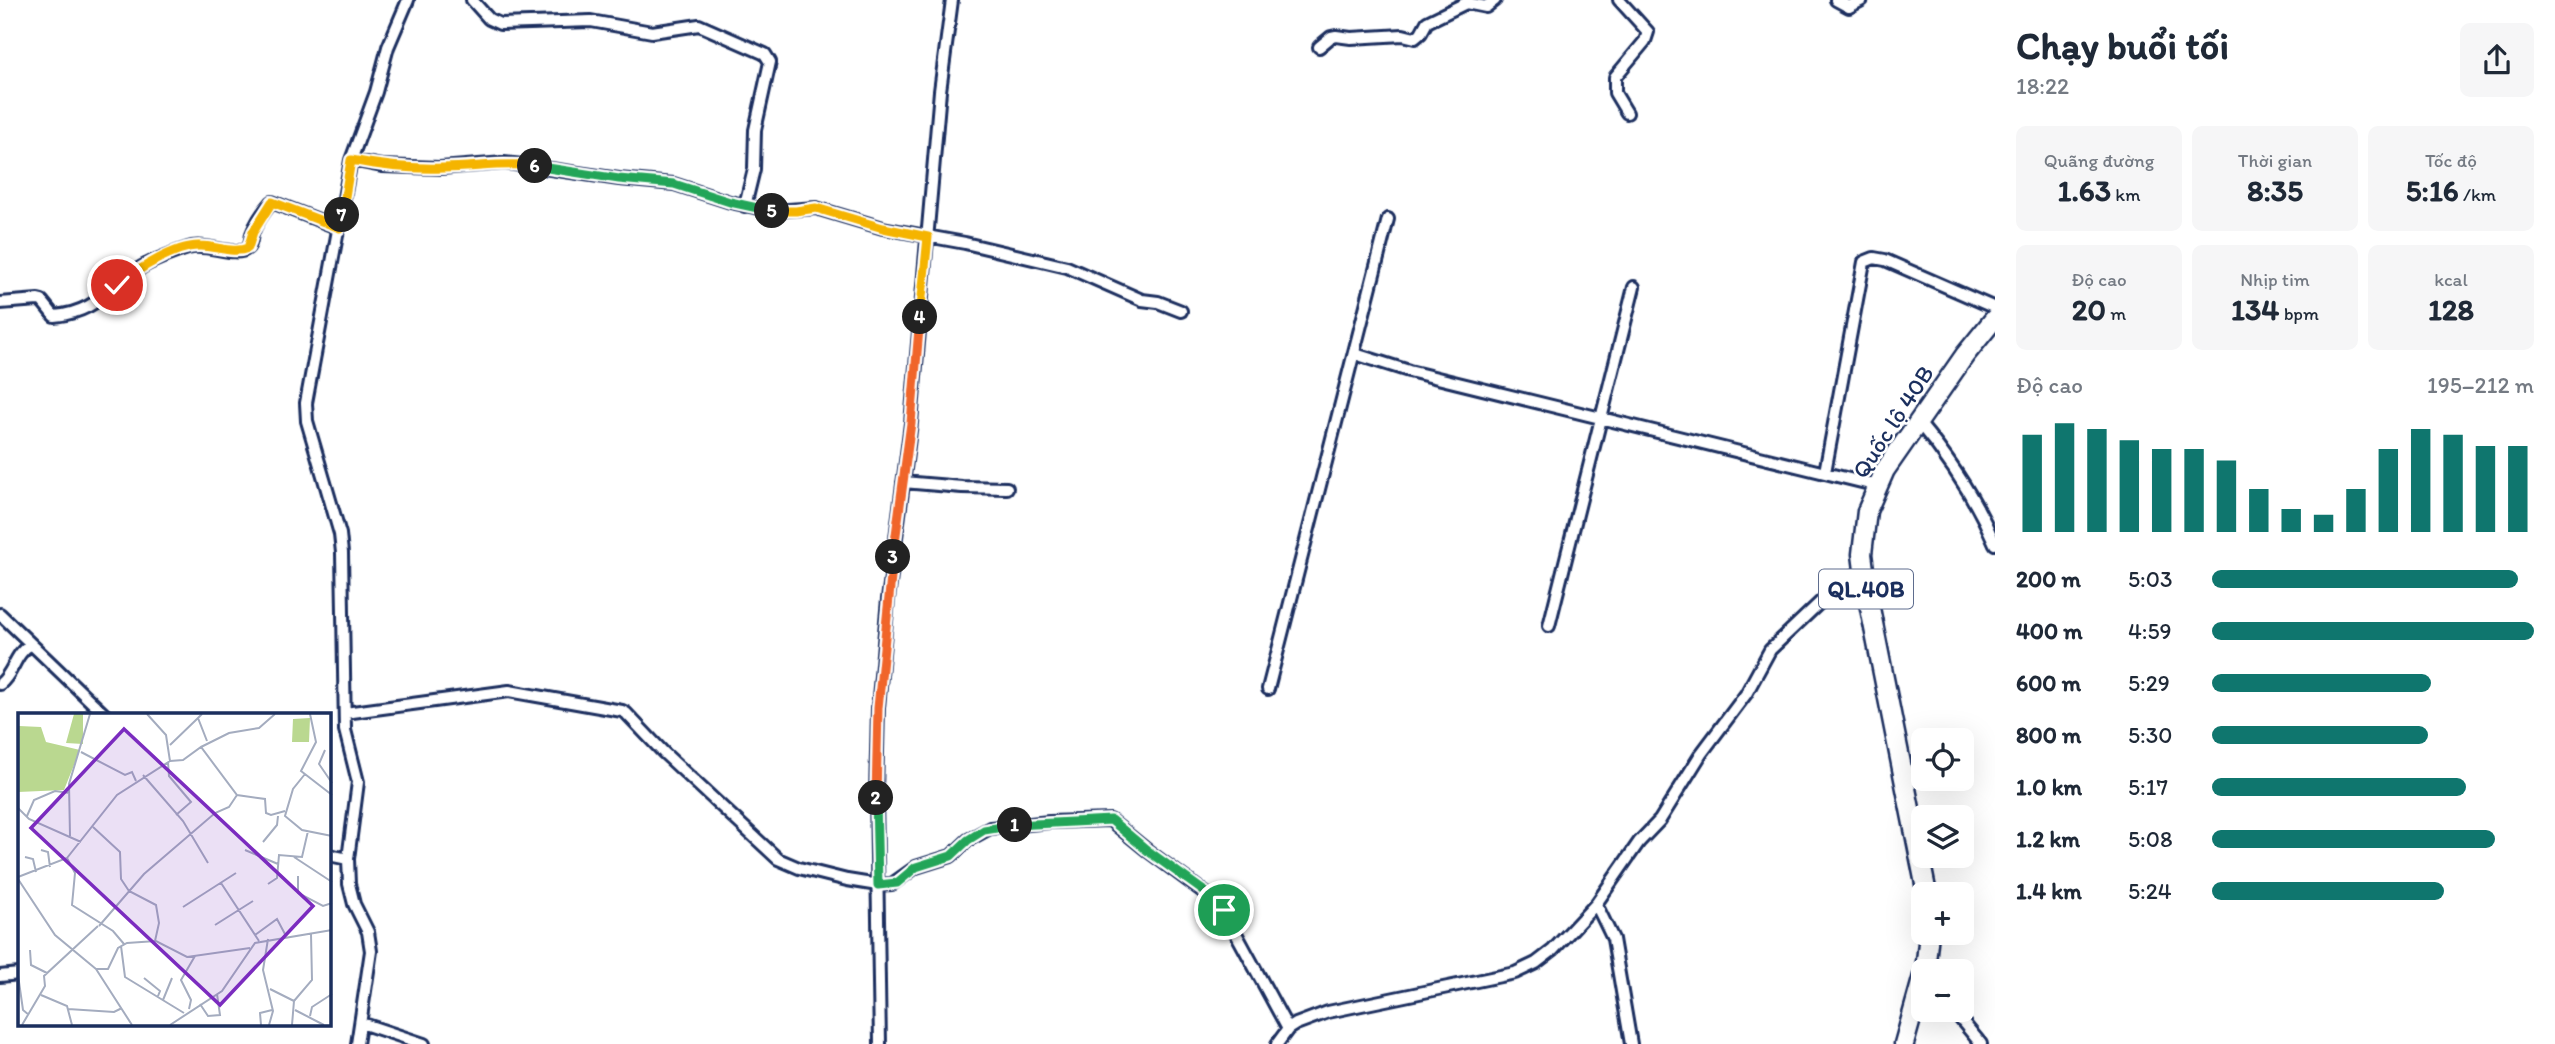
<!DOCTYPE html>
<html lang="vi">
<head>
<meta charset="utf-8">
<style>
  :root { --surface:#fff; --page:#f6f6f7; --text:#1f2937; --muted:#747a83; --accent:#0f766e }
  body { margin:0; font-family:Itim,sans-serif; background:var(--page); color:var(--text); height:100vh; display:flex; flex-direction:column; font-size:26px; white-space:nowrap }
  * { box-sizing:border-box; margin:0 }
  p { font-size:23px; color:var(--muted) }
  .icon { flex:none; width:38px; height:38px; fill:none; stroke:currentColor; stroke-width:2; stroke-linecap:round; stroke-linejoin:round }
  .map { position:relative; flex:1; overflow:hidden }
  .drawer { display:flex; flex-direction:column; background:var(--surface); width:560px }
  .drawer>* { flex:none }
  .buttons { position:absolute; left:1911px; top:728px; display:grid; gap:14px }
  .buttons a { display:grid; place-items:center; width:63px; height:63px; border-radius:10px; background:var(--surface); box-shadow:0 7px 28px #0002; font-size:35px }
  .pin { position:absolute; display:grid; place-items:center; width:60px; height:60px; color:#fff; margin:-30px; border:4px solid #fff; border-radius:50%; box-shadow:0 2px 7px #0007 }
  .km { position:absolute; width:35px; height:35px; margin:-18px; border-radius:50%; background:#222; color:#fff; font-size:19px; line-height:35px; text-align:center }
  .round { display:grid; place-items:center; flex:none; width:74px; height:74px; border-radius:10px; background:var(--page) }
  .head { display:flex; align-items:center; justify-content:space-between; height:119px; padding:0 21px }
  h1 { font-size:38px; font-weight:800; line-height:52px }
  .stats { display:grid; grid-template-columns:repeat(3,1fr); gap:10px; height:119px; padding:7px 21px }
  .stats div { display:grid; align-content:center; border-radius:10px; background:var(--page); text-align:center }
  .stats b { font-size:30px; font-weight:800 }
  .stats small { font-size:19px; font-weight:400 }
  .stats p { font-size:19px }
  .chart { height:196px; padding:14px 21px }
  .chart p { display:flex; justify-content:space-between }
  .chart svg { width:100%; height:126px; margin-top:7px; stroke:var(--accent); stroke-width:6 }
  ul { padding:0 21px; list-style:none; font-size:23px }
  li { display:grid; grid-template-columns:112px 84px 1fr; align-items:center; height:52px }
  li i { height:18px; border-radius:9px; background:var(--accent) }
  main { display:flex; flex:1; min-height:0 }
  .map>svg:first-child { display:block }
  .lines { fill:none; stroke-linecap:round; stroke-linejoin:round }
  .minor-casing { stroke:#1b2f5e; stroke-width:16 }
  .highway-casing { stroke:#1b2f5e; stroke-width:23 }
  .minor { stroke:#fff; stroke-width:10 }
  .highway { stroke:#fff; stroke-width:18 }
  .split-1-casing { stroke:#fff; stroke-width:14 }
  .split-2-casing { stroke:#fff; stroke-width:14 }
  .split-3-casing { stroke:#fff; stroke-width:14 }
  .split-4-casing { stroke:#fff; stroke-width:14 }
  .split-5-casing { stroke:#fff; stroke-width:14 }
  .split-6-casing { stroke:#fff; stroke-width:14 }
  .split-7-casing { stroke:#fff; stroke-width:14 }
  .split-8-casing { stroke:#fff; stroke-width:14 }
  .split-1 { stroke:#22a559; stroke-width:9 }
  .split-2 { stroke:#22a559; stroke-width:9 }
  .split-3 { stroke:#f0652b; stroke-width:9 }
  .split-4 { stroke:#f0652b; stroke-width:9 }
  .split-5 { stroke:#f5b400; stroke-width:9 }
  .split-6 { stroke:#22a559; stroke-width:9 }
  .split-7 { stroke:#f5b400; stroke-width:9 }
  .split-8 { stroke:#f5b400; stroke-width:9 }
  .labels { text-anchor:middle; stroke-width:5; stroke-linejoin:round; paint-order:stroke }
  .shield { fill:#fff; stroke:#5f6d8e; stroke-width:2 }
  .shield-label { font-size:23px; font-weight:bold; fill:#1b2f5e }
  .street-label { font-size:24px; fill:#1b2f5e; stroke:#fff }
  .inset-road { fill:none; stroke:#a4acbf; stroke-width:2 }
  .view { fill:#7b2cbf; fill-opacity:0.15; stroke:#7b2cbf; stroke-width:3.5 }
  .inset-edge { fill:none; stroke:#1b2f5e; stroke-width:3.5 }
</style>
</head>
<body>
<main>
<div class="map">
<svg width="1995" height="1044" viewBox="0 0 1995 1044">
  <rect width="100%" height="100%" fill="#fff"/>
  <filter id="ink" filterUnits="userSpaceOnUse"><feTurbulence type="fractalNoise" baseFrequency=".0143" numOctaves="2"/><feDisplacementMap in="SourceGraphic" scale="14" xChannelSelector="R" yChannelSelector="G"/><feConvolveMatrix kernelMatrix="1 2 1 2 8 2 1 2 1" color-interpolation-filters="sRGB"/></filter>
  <g filter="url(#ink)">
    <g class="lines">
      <g class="minor-casing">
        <path id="minor" d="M 472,0 L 489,19 L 500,24 L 591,21 L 652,32 L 699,25 L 765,54 L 770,62 L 755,130 L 754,169 L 745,206
          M 1619,0 L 1648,32 L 1645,41 L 1615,77 L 1615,93 L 1627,113
          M 1836,0 L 1849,7 L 1862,0
          M 1319,47 L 1331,37 L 1336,36 L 1351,38 L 1403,35 L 1415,38 L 1421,33 L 1427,22 L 1466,3 L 1486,7 L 1495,0
          M 351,160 L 382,166 L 440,168 L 504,163 L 523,165 L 619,179 L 674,184 L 730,202 L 774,211 L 816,208 L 883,228 L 965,243 L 1067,267 L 1142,300 L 1158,302 L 1181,311
          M 0,303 L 38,300 L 42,301 L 54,316 C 98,312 108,287 142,267 C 156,259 173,253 188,248 C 204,242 235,257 246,249 C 251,246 251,239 252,234 C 256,223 265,210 272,202 L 339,228
          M 1355,354 L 1409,371 L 1878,486
          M 1919,423 C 1950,460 1976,499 1995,544
          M 1825,472 L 1864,262 L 1874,258 L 1885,260 L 1995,308
          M 903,482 L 962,487 L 1007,488
          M 0,614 L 105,715
          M 1549,626 L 1634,287
          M 0,684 C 14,673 14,654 31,644
          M 1268,689 L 1388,219
          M 345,713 L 509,691 L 622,711 L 626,713 L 664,753 L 778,859 L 799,868 L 847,880 L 878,885 L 892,884 L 916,867 L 951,856 L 968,840 L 990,828 L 1049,822 L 1110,820 L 1148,851 L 1220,904 L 1288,1029
          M 329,855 L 348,859
          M 1596,904 L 1613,939 L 1631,1044
          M 0,976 L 19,974
          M 1940,1010 L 1958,1016 L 1981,1044
          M 361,1023 L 424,1044
          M 357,1044 L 371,951 L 368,932 L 354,904 L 349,884 L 348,859 L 358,782 L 345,730 L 342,553 L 340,534 L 307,421 L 306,403 L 351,160 L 376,92 L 388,47 L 408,0
          M 880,1044 L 876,794 L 878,708 L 888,599 L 911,423 L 940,91 L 952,0
          M 1277,1044 L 1288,1029 L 1296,1024 L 1328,1012 L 1515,973 L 1536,963 L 1553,950 L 1596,904 L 1639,842 L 1660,820 L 1701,754 L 1746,694 L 1770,650 L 1831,592 L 1864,569"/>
      </g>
      <g class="highway-casing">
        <path id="highway" d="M 1927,894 L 1867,593 L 1862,554 L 1867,511 L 1885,470 L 1965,355 L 1995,318
          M 1925,971 L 1929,933
          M 1904,1044 L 1923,976"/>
      </g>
      <use href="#minor" class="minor"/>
      <use href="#highway" class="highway"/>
    </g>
  </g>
  <g class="lines" filter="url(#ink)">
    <g class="split-1-casing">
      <path id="split-1" d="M 1015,825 L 1111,820 L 1148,851 L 1212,897 L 1224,910"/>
    </g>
    <g class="split-2-casing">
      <path id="split-2" d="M 876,798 L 878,885 L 897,883 L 916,867 L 951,856 L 968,840 L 984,830 L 1015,825"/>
    </g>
    <g class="split-3-casing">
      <path id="split-3" d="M 876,798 L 878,708 L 893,557"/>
    </g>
    <g class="split-4-casing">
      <path id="split-4" d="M 893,557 L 911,423 L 920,317"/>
    </g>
    <g class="split-5-casing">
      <path id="split-5" d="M 772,211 L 796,211 L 816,208 L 883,228 L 928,237 L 920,317"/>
    </g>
    <g class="split-6-casing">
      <path id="split-6" d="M 535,166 L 619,179 L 674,184 L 730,202 L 772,211"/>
    </g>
    <g class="split-7-casing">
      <path id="split-7" d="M 342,215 L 351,160 C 381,166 412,169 443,168 C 474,168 504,162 535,166"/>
    </g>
    <g class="split-8-casing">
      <path id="split-8" d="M 117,285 C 136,271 175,245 200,246 C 216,246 233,254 248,248 L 253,232 L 272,202 L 340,228 L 342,215"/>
    </g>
    <use href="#split-1" class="split-1"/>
    <use href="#split-2" class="split-2"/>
    <use href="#split-3" class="split-3"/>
    <use href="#split-4" class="split-4"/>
    <use href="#split-5" class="split-5"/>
    <use href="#split-6" class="split-6"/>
    <use href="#split-7" class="split-7"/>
    <use href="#split-8" class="split-8"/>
  </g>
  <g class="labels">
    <rect class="shield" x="1819" y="569.5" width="94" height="39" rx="5"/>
    <g class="shield-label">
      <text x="1866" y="597">QL.40B</text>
    </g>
    <g class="street-label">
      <text transform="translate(1893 422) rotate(-57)" y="8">Quốc lộ 40B</text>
    </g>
  </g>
  <g transform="translate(18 713)">
    <rect width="313" height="313" fill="#fff"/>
    <path d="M 56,1 L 65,1 L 65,31 L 48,30 ZM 292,5 L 291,29 L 274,29 L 275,6 ZM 1,13 L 23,14 L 28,29 L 62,37 L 46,77 L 0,79 Z" fill="#bad890"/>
    <path class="inset-road" d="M 184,1 L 180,5 L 189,28M 292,1 L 298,29 L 283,58 L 314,82M 152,32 L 180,5M 183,34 L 211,20 L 241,15 L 257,1M 307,37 L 301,51 L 314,70M 63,39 L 107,62 L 114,59 L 118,68M 152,48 L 165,47 L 183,34 L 219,82 L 247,86 L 248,100 L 253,102 L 267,98M 150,49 L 151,63 L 173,89 L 158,102M 287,61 L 275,76 L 267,103 L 284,117 L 314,123M 125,62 L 165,108 L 190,150M 0,95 L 11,106 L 63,129M 9,103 L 16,87 L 37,78 L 52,80M 75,114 L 102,139 L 103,166 L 111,178 L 138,192 L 141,210 L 137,228M 52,123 L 51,71 L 72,1M 245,129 L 259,112 L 260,103M 23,137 L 30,139 L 32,154M 227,137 L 260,151M 7,144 L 15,146 L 18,159M 276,144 L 314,169M 49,145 L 57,160 L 54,192 L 95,218 L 106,231M 280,163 L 280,180 L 305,193 L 314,190M 0,164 L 49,145 L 99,82 L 152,48 L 148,22 L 129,1M 0,166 L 37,222 L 78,256 L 90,256 L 100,235 L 109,230 L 138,228 L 169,244 L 232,235M 203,170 L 241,228M 250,171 L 259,165 L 261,142 L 284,144 L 290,118M 165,194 L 218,160M 197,212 L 235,188M 81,213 L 126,161 L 197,100 L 211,94 L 219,82M 237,222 L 259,206 L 268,223M 250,226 L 245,257 L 255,298 L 251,312M 103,233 L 107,264 L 166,300M 12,237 L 13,252 L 29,260M 78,256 L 114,312M 0,262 L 5,297 L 11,302M 126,265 L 142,278 L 140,283M 252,276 L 276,288M 23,282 L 49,293 L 54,312M 145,287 L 154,265M 182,291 L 190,303 L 202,302 L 199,281M 50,296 L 96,299 L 104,295M 171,296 L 173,287 L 163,267 L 177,243M 277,297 L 306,312M 292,303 L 294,294 L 314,281M 4,312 L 27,273 L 26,263 L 80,213M 152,312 L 204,278 L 237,230 L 314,217M 243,312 L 242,300 L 254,297M 274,312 L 276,288 L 294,267 L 293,221"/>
    <path class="view" d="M 106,16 L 295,193 L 202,292 L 13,115 Z"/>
    <rect width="313" height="313" class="inset-edge"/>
  </g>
</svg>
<div class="buttons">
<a><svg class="icon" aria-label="locate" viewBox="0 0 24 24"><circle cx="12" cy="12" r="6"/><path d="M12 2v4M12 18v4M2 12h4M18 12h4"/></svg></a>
<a><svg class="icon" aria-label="layers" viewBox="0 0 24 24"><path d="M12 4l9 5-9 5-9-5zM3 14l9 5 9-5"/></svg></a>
<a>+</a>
<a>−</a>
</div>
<div class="pin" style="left:1224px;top:910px;background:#1e9e55"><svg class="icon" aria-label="arrive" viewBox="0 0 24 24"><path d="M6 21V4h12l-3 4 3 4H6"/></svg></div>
<div class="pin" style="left:117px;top:285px;background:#d93025"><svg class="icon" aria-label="check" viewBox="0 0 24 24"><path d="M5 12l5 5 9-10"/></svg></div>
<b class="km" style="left:1015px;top:825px">1</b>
<b class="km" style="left:876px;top:798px">2</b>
<b class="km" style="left:893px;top:557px">3</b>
<b class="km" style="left:920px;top:317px">4</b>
<b class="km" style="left:772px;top:211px">5</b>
<b class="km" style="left:535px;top:166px">6</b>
<b class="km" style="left:342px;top:215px">7</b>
</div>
<section class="drawer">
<div class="head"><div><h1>Chạy buổi tối</h1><p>18:22</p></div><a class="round"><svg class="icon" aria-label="share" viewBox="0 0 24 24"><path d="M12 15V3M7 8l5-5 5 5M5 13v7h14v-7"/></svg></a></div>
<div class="stats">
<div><p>Quãng đường</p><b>1.63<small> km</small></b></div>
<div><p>Thời gian</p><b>8:35</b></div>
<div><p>Tốc độ</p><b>5:16<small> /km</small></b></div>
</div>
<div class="stats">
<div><p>Độ cao</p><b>20<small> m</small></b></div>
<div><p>Nhịp tim</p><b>134<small> bpm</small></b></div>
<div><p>kcal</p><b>128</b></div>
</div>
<div class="chart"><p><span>Độ cao</span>195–212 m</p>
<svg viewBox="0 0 160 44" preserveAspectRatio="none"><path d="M5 44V10M15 44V6M25 44V8M35 44V12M45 44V15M55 44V15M65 44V19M75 44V29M85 44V36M95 44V38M105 44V29M115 44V15M125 44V8M135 44V10M145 44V14M155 44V14"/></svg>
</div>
<ul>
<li><b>200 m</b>5:03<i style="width:95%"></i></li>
<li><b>400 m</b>4:59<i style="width:100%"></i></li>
<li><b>600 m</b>5:29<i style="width:68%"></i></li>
<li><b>800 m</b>5:30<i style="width:67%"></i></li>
<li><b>1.0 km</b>5:17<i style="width:79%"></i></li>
<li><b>1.2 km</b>5:08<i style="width:88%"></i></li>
<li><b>1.4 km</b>5:24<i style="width:72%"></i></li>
</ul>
</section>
</main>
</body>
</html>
